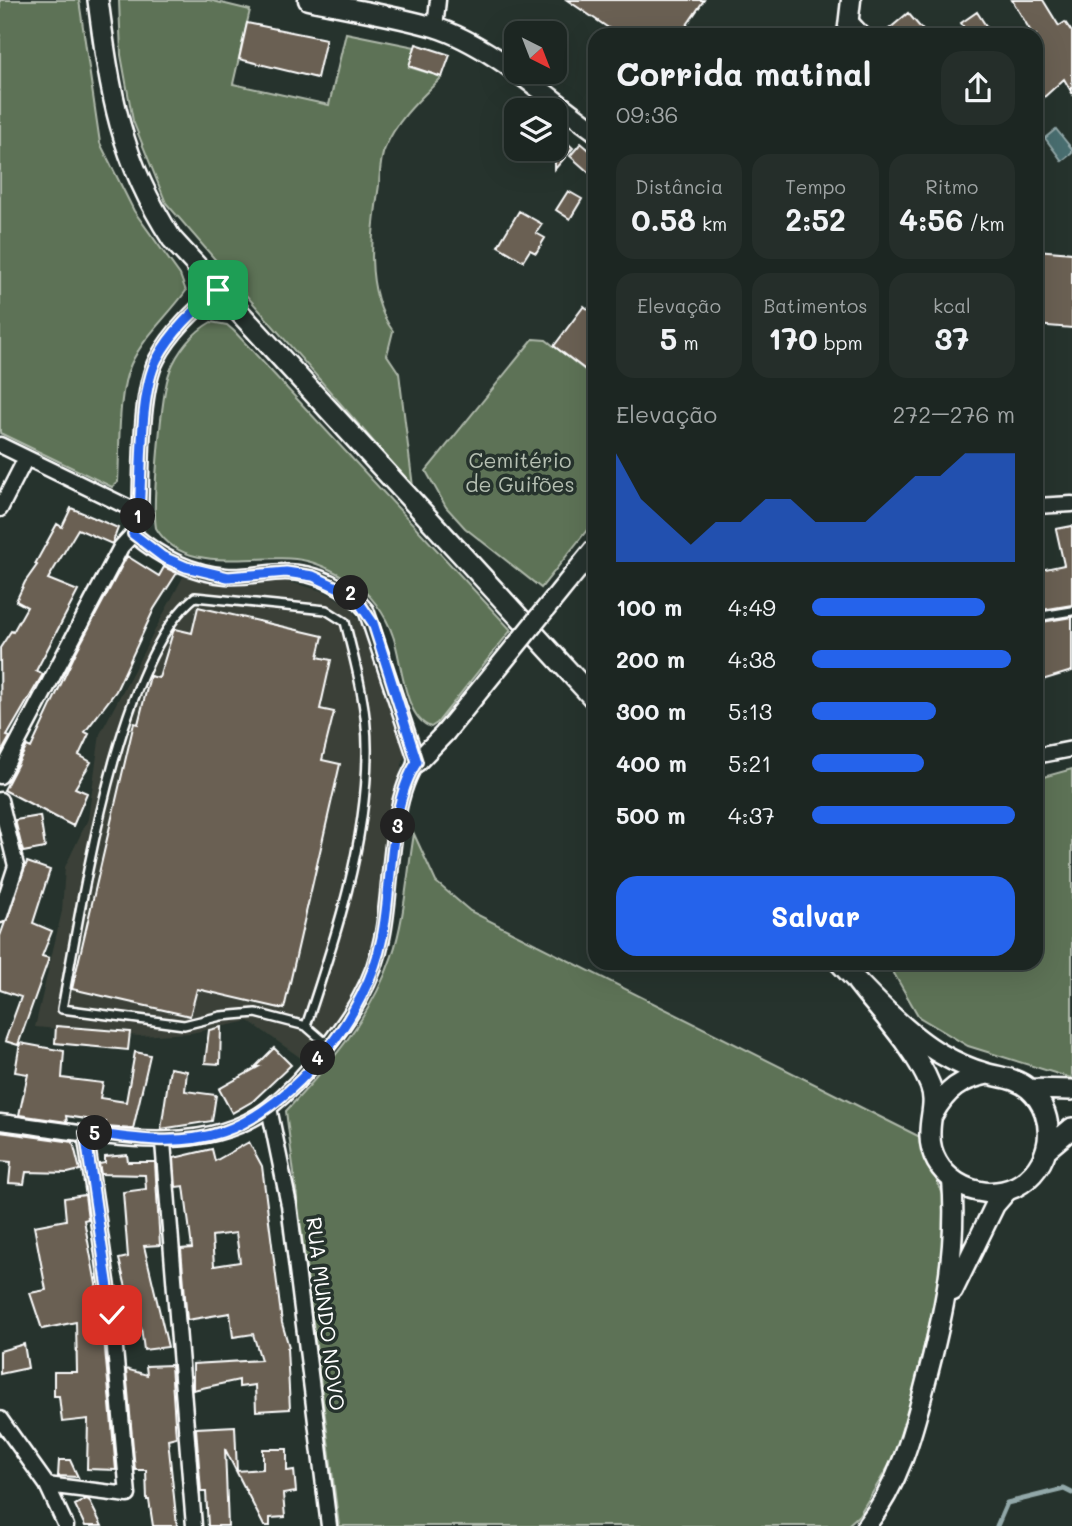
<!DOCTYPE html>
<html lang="pt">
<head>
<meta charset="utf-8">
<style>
  :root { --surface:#1c2622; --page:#252e2a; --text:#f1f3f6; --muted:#a0a5a5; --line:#3a4340; --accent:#2563eb }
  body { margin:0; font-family:Mali,sans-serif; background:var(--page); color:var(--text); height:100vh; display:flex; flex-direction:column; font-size:26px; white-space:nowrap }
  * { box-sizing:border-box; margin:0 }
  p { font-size:23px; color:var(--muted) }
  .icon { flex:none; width:38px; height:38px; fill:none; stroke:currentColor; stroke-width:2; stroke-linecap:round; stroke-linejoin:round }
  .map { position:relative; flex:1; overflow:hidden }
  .drawer { position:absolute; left:588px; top:28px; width:455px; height:942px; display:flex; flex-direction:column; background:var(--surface); border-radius:21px; box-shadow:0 7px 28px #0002,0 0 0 2px var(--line) }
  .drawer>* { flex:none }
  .needle { width:46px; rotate:138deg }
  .fabs { position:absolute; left:504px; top:21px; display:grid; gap:14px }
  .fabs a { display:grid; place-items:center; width:63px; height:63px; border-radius:14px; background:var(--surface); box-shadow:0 7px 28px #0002,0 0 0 2px var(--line); font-size:35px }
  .pin { position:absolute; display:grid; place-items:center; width:60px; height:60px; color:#fff; margin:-30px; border-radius:14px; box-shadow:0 4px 10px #0006 }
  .km { position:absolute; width:35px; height:35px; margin:-18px; border-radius:50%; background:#222; color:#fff; font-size:19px; line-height:35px; text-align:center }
  .round { display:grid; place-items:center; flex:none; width:74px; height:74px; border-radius:21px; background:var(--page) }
  .headline { display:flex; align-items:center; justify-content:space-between; height:119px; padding:0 28px }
  h1 { font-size:32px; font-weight:700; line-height:52px }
  .figures { display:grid; grid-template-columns:repeat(3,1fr); gap:10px; height:119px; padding:7px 28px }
  .figures div { display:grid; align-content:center; border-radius:18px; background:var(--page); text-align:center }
  .figures b { font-size:30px; font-weight:700 }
  .figures small { font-size:19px; font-weight:400 }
  .figures p { font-size:19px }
  .chart { height:196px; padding:14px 28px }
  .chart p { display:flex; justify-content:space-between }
  .chart svg { width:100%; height:126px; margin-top:7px; fill:var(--accent); opacity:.7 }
  .cta { display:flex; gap:14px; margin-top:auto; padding:14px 28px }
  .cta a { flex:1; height:80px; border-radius:21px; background:var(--accent); color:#fff; font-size:28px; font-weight:700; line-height:80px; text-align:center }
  ul { padding:0 28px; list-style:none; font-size:23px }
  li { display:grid; grid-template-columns:112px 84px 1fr; align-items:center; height:52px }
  li i { height:18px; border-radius:9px; background:var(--accent) }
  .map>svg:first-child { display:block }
  .built { fill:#3a4138 }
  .green { fill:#5d7256; stroke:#aeb8aa; stroke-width:2 }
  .water { fill:#4a6e6f; stroke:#92a8a9; stroke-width:2 }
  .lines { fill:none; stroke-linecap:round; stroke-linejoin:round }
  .stream { stroke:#92a8a9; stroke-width:5 }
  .building { fill:#6a6153; stroke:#fff; stroke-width:2; fill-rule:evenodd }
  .service-casing { stroke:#fff; stroke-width:12 }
  .minor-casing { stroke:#fff; stroke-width:19 }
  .tertiary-casing { stroke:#fff; stroke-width:23 }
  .secondary-casing { stroke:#fff; stroke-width:24 }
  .service { stroke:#26332d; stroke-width:7 }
  .minor { stroke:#26332d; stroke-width:14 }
  .tertiary { stroke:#26332d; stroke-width:18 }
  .secondary { stroke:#26332d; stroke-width:19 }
  .tertiary-bridge-casing { stroke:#fff; stroke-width:23; stroke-linecap:butt }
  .tertiary-bridge { stroke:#26332d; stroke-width:18 }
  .route-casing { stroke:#fff; stroke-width:14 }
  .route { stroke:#2563eb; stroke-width:9 }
  .labels { text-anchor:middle; stroke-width:7; stroke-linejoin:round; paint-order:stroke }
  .park-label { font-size:21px; fill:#b6c0b3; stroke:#26332d }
  .street-label { font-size:21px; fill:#fff; stroke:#26332d }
</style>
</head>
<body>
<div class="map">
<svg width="1072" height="1526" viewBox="0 0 1072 1526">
  <rect width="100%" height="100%" fill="#26332d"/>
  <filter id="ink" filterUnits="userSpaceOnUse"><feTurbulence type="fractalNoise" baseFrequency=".0143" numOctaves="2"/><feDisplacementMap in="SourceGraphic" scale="14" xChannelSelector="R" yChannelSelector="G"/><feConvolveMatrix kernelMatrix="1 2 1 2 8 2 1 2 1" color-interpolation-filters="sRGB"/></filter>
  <g filter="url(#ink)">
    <path class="built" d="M 183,577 L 227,585 L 285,581 L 323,591 L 349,605 L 377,649 L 406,751 L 396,787 L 370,950 L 349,1003 L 305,1061 L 249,1021 L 191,1033 L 139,1036 L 35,1027 L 62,911 L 65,867 L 88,819 L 100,734 Z"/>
    <path class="green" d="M 0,0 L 79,0 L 100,143 L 134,211 L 180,275 L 186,291 C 168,316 144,336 131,364 C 117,393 120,449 118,482 L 112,487 L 0,433 Z
      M 119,0 L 209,0 L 250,10 L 233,84 L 329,105 L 346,33 L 415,47 L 409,67 L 442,77 C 421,98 397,119 385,148 C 380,158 380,173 379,185 C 372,231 363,290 393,331 L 387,355 L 399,373 L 413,487 L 166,203 L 133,121 L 121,55 Z
      M 211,322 L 227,325 L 234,331 L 511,630 L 437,723 L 431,727 C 403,718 402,659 393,636 C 386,615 370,592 351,581 C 337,573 323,565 307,561 C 260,550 186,579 156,528 C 152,505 161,393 170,371 C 177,352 193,332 211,322 Z
      M 533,339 L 546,340 L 595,378 L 595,520 L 541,588 L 465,528 L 446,507 L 426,471 Z
      M 1072,769 L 1072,1078 L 1071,1078 L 968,1046 L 919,1017 L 888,963 L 1036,962 L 1036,779 Z
      M 414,834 L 436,882 L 470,911 L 922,1138 L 923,1151 L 949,1207 L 945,1260 L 899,1449 L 859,1515 L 847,1526 L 339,1526 L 286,1111 C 330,1064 371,1018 392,956 C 405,918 407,874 414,834 Z"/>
    <path class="water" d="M 1056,129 L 1072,149 L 1072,153 L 1062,161 L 1045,138 Z"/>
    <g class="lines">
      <path class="stream" d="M 997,1526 L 1007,1503 L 1064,1489 L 1072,1493"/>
    </g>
    <path class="building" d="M 567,0 L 704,0 L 680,35 L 619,35 Z
      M 1012,0 L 1043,0 L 1059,26 L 1065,22 L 1072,32 L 1072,93 L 1064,79 L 1042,99 L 1036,92 L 1036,35 L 1033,35 Z
      M 977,12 L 988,29 L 979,35 L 969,35 L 961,23 Z
      M 908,13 L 927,35 L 882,35 Z
      M 247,23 L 326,39 L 317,78 L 239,59 Z
      M 416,44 L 450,55 L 442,77 L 409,66 Z
      M 555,132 L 573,148 L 555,169 L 555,160 L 541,149 L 555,149 Z
      M 581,143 L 595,155 L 595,178 L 570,156 Z
      M 568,191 L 582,199 L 570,219 L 556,210 Z
      M 519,211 L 542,224 L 536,233 L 545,238 L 536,253 L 530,250 L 523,261 L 498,246 Z
      M 1036,250 L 1072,253 L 1072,328 L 1036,325 Z
      M 584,306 L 595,315 L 595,377 L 554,346 Z
      M 71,508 L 118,528 L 112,544 L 78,529 L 48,579 L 78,591 L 36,671 L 43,674 L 7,736 L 10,737 L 1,753 L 0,648 L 11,631 L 13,632 L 27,607 L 16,601 L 25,582 L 37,565 L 35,564 L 57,524 L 62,527 Z
      M 1072,526 L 1072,605 L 1036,611 L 1036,571 L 1064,565 L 1056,529 Z
      M 127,556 L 159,576 L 164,567 L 177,573 L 154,609 L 116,691 L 85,732 L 89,734 L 79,755 L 91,762 L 75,788 L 87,793 L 73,826 L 4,790 L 27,746 L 31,748 L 76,652 Z
      M 198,607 L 323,636 L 318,657 L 331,660 L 320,709 L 334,712 L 322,760 L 340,764 L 284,1009 L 197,989 L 190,1016 L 72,989 L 134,723 L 138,724 L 150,676 L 159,678 L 173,632 L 175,629 L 192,633 Z
      M 1072,617 L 1072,671 L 1039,681 L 1036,668 L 1036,623 Z
      M 40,816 L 45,848 L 23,852 L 15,820 Z
      M 27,862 L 50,870 L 33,923 L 52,931 L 42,956 L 49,958 L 18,1045 L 5,1041 L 21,997 L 0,990 L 0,936 Z
      M 56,1026 L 130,1032 L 128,1050 L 55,1043 Z
      M 221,1027 L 220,1064 L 205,1063 L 209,1030 Z
      M 20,1043 L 64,1051 L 62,1078 L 103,1083 L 100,1098 L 126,1102 L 135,1052 L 150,1055 L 133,1129 L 105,1127 L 106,1122 L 66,1116 L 67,1122 L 19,1115 L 28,1074 L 15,1072 Z
      M 274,1048 L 291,1065 L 253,1101 L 232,1113 L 219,1089 L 258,1067 L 255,1067 Z
      M 170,1068 L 187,1071 L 185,1091 L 216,1095 L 212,1121 L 161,1129 Z
      M 0,1132 L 73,1142 L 80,1170 L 68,1173 L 26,1172 L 24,1184 L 9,1183 L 11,1162 L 0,1161 Z
      M 249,1142 L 262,1166 L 282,1323 L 289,1347 L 287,1348 L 290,1409 L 256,1411 L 255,1385 L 239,1387 L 239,1380 L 193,1390 L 193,1364 L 261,1360 L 253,1334 L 233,1337 L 230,1313 L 187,1320 L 181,1249 L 192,1248 L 184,1186 L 176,1187 L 174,1158 L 212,1149 L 215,1161 ZM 236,1233 L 240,1262 L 214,1266 L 212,1236 Z
      M 127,1155 L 128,1162 L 155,1162 L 160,1245 L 144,1246 L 168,1347 L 144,1350 L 141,1327 L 123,1329 L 120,1301 L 129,1300 L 119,1259 L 128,1257 L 123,1192 L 146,1189 L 145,1175 L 101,1174 L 99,1164 L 105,1163 L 105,1157 Z
      M 85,1195 L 88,1219 L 84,1220 L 102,1316 L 116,1470 L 87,1469 L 88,1419 L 62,1422 L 59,1396 L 54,1396 L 54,1372 L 77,1372 L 76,1322 L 42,1329 L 30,1293 L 46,1290 L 34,1226 L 66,1220 L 64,1198 Z
      M 24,1344 L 28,1368 L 0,1374 L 0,1351 Z
      M 171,1365 L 176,1437 L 168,1439 L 177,1526 L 153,1526 L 149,1500 L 147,1500 L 146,1470 L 135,1470 L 126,1369 L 147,1375 L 146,1366 Z
      M 235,1426 L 237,1471 L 263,1469 L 263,1449 L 287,1449 L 287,1471 L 294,1470 L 296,1492 L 283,1494 L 285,1517 L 270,1518 L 270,1526 L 264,1526 L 225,1449 L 228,1526 L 208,1526 L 206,1492 L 201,1492 L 196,1428 Z
      M 59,1460 L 70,1460 L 78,1477 L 58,1476 Z
      M 86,1499 L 89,1500 L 102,1526 L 85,1526 L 75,1505 Z"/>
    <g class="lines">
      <g class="service-casing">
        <path id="service" d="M 1036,617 L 1072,611
          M 306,1026 C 335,939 366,847 367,754 C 368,710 356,665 345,622 L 326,610 L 195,597 C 117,659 81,910 62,1009 L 184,1025 L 221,1016 L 256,1013 L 306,1026 L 328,1045"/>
      </g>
      <g class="minor-casing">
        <path id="minor" d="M 850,21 L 863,35
          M 435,28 L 438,0
          M 0,445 L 140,513
          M 1036,506 L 1072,504
          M 0,509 L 26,458
          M 1036,756 L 1072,749
          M 0,776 L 121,547 L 133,534 L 140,513 C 142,473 139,393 157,359 C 171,332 195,310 218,290
          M 0,800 L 16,866 L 0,915
          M 269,1108 L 289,1205 L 329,1526
          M 0,1122 C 83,1131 198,1163 269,1108 C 289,1092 309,1070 324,1050 C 351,1017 374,981 382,938 C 393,887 388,804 417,762 L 366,610 C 347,587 317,572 285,572 C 266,572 245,578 226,576 C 190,573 160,557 133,534
          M 163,1142 L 194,1526
          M 0,1419 L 47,1485 L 66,1526
          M 47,1485 L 128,1495 L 112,1315 L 85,1132"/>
      </g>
      <g class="tertiary-casing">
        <path id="tertiary" d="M 308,0 C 350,9 393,15 434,27 C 490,44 547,97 595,131
          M 847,35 L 851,0
          M 417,762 L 445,733
          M 953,1291 L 995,1205 L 1008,1190
          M 866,1526 C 899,1484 912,1436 925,1385 C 943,1317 958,1251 952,1180"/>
      </g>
      <g class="secondary-casing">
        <path id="secondary" d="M 98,0 C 110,93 120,159 172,239 L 595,700
          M 839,962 C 867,992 906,1034 941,1054 C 955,1062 970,1069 985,1073 C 1001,1078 1015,1077 1029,1089 C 1044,1102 1050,1122 1048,1141 C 1045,1161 1033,1178 1015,1187 C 976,1205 928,1176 930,1132 C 930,1115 937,1102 930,1085 C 915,1048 882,1014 857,982
          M 1029,1089 L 1072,1090
          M 933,1114 C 946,1090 961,1079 988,1074
          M 1047,1149 L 1072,1128"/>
      </g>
      <use href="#service" class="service"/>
      <use href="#minor" class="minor"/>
      <use href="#tertiary" class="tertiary"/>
      <use href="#secondary" class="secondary"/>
      <g class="tertiary-bridge-casing">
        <path id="tertiary-bridge" d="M 445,733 L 595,548"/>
      </g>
      <use href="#tertiary-bridge" class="tertiary-bridge"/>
    </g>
  </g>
  <g class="lines" filter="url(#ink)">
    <g class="route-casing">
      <path id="route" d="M 112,1315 L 85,1132 C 131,1138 177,1147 222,1132 C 295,1107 368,1012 382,938 C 393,886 388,805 417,762 L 373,623 L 354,595 L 313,576 L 286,572 L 228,577 L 186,567 L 163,557 L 133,534 L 139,513 C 142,473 139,393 157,359 C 171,332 195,310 218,290"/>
    </g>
    <use href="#route" class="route"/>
  </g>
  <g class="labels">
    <g class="park-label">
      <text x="520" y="468">Cemitério<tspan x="520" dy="24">de Guifões</tspan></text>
    </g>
    <g class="street-label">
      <text transform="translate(325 1314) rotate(83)" y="7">RUA MUNDO NOVO</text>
    </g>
  </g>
</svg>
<div class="fabs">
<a><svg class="needle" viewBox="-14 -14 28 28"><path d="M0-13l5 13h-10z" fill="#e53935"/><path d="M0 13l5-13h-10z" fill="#a0a5a5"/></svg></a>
<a><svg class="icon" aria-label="layers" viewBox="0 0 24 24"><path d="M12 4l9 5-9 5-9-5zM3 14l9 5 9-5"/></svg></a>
</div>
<div class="pin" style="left:218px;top:290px;background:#1e9e55"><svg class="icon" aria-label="arrive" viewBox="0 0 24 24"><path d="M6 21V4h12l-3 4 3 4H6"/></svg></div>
<div class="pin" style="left:112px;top:1315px;background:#d93025"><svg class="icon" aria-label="check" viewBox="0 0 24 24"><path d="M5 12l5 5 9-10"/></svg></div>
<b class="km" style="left:138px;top:516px">1</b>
<b class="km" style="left:351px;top:593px">2</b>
<b class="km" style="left:398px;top:826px">3</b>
<b class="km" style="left:318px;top:1058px">4</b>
<b class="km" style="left:95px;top:1133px">5</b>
<section class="drawer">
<div class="headline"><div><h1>Corrida matinal</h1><p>09:36</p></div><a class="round"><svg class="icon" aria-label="share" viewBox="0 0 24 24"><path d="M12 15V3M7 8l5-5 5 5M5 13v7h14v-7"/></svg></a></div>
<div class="figures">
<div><p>Distância</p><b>0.58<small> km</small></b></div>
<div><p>Tempo</p><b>2:52</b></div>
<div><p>Ritmo</p><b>4:56<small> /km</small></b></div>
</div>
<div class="figures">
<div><p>Elevação</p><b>5<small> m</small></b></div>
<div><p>Batimentos</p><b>170<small> bpm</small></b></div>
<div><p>kcal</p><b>37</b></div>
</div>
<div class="chart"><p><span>Elevação</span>272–276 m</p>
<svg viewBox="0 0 160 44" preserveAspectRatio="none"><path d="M0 44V6L10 22L20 30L30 38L40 30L50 30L60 22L70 22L80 30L90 30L100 30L110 22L120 14L130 14L140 6L150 6L160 6V44z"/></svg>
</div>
<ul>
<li><b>100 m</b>4:49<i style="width:85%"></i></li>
<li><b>200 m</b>4:38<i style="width:98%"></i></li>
<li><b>300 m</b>5:13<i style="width:61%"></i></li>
<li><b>400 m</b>5:21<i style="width:55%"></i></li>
<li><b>500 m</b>4:37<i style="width:100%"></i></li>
</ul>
<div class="cta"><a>Salvar</a></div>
</section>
</div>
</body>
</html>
